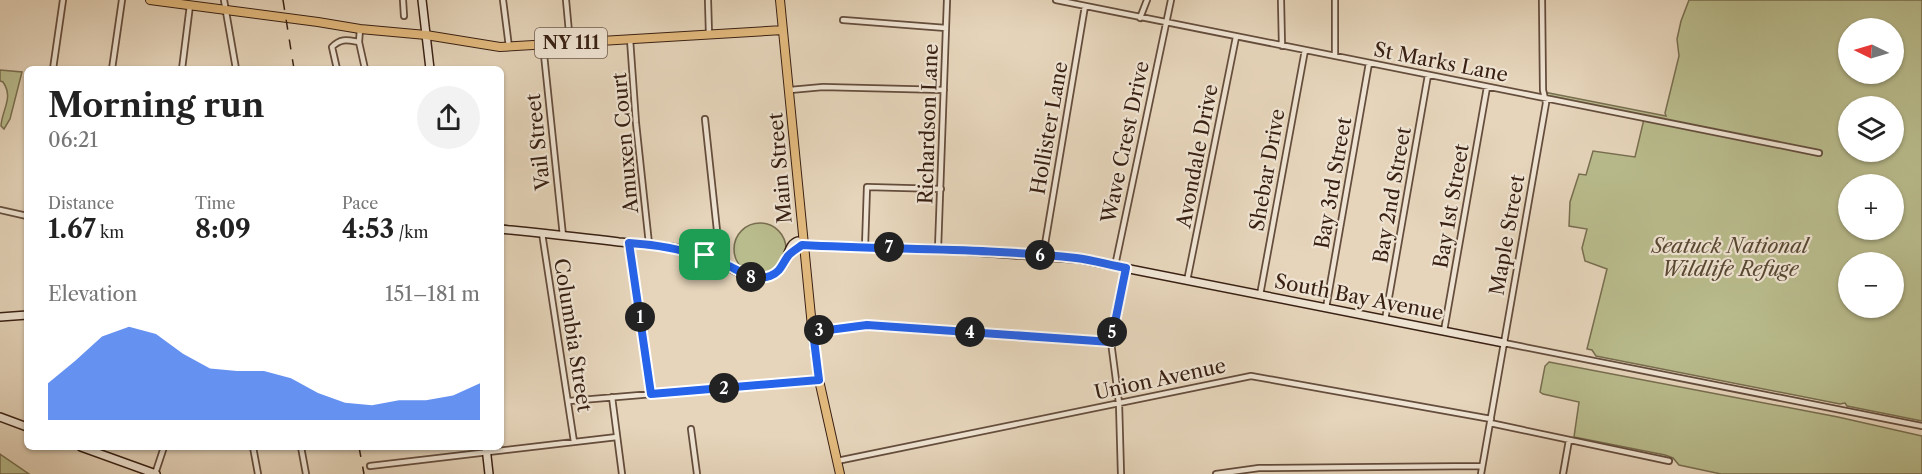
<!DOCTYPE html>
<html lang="en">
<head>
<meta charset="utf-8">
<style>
  :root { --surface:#fff; --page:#f2f2f2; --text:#222; --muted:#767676; --accent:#2563eb }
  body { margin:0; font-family:"Libre Caslon Text",serif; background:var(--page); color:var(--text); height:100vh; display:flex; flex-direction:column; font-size:22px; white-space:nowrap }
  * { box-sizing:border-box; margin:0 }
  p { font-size:20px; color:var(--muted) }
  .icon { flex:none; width:33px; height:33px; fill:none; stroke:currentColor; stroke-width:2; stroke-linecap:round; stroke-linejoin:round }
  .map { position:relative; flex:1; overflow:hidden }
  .drawer { position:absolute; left:24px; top:66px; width:480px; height:384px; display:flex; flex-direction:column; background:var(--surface); border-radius:9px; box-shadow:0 2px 4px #0004 }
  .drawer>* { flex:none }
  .needle { width:39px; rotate:275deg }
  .fabs { position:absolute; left:1838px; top:18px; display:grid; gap:12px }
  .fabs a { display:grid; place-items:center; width:66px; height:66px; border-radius:50%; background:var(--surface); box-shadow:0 2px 4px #0004; font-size:30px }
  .pin { position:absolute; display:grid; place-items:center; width:51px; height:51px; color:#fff; margin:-26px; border-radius:12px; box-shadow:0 3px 9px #0006 }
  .km { position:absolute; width:30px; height:30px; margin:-15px; border-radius:50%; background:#222; color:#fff; font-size:16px; line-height:30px; text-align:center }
  .round { display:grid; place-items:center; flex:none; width:63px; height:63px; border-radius:32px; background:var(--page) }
  .headline { display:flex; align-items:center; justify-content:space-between; height:102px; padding:0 24px }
  h1 { font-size:33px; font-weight:700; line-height:45px }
  .figures { display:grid; grid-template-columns:repeat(3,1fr); gap:9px; height:102px; padding:6px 24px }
  .figures div { display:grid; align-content:center }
  .figures b { font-size:26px; font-weight:700 }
  .figures small { font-size:16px; font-weight:400 }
  .figures p { font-size:16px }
  .chart { height:168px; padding:12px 24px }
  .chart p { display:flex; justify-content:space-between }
  .chart svg { width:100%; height:108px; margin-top:6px; fill:var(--accent); opacity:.7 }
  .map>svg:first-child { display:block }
  .green { fill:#b9bc8d; stroke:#786e50; stroke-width:1.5; fill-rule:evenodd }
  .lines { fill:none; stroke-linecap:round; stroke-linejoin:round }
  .street-casing { stroke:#644d3d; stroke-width:8 }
  .secondary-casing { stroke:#382013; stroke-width:10 }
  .primary-casing { stroke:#382013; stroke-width:10 }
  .street { stroke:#efe4d3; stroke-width:4.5 }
  .secondary { stroke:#efe4d3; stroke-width:7 }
  .primary { stroke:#e3ba7e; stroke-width:8 }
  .rail { stroke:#382013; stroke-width:1.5; stroke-dasharray:10 10; stroke-linecap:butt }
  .route-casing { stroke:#fff; stroke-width:12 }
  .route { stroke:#2563eb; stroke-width:8 }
  .labels { text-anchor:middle; stroke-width:4.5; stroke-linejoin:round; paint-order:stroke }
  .shield { fill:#efe4d3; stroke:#6f5b4d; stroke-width:1.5 }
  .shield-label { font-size:18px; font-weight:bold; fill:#382013 }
  .street-label { font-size:20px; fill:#382013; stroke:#efe4d3 }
  .park-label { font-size:20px; font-style:italic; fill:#584732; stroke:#efe4d3 }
</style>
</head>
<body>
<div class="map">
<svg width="1922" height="474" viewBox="0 0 1922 474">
  <rect width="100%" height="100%" fill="#e6d5bb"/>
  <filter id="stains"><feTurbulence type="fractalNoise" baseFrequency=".00333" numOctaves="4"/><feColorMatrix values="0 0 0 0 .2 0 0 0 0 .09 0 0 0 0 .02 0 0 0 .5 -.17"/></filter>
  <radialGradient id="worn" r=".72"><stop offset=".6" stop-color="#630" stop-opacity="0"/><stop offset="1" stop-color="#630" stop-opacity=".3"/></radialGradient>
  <path class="green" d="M 1689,0 L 1922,0 L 1922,421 L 1847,406 L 1845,403 L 1840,404 L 1596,356 L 1592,350 L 1587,349 L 1607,269 L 1585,261 L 1582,248 L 1587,229 L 1569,226 L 1570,202 L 1579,174 L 1586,175 L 1593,151 L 1635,157 L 1644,119 L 1547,99 L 1544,92 L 1666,116 L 1665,113 L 1679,56 L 1677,39 L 1681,21 ZM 1848,28 L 1893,28 L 1893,74 L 1848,74 ZM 1848,106 L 1893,106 L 1893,152 L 1848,152 ZM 1848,184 L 1893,184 L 1893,230 L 1848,230 ZM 1848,262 L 1893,262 L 1893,308 L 1848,308 Z
    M 0,70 L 22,72 L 10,119 L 4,129 L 1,126 C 2,109 14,98 3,82 L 0,81 Z
    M734 249a26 26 0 1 1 52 0a26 26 0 1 1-52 0Z
    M 1549,362 L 1838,417 L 1922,436 L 1922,474 L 1721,474 L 1679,465 L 1673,458 L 1665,455 L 1574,437 L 1579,402 L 1543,394 L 1540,392 L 1545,366 Z
    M 0,454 L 29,474 L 0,474 Z"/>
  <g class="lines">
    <g class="street-casing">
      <path id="street" d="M 224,0 L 236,69
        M 403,0 L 404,16
        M 503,0 L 509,47
        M 566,0 L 570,43
        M 708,0 L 709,34
        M 1056,0 L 1819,153
        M 1281,0 L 1282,46
        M 1335,0 L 1335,56
        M 1140,18 L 1147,0
        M 843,20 L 946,28
        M 360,29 L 359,42 L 365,69
        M 630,39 L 636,123 L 649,244
        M 543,45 L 563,236
        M 53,69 L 63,0
        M 112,69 L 122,0
        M 182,69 L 190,5
        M 337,69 L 332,47 C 341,38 347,40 359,42
        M 790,90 L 823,87 L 944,90
        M 0,210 L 27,216
        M 542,233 L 574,442
        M 629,243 L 651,394
        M 865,247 L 867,187 L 941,189
        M 938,249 L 947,0
        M 705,255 L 717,247 L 718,240 L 705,119
        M 1043,256 L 1085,6
        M 1115,266 L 1171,0
        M 1187,281 L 1236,37
        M 1260,295 L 1305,50
        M 1326,308 L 1369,63
        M 1385,320 L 1428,75
        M 813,331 L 867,325 L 1111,342
        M 1444,331 L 1487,87
        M 1504,343 L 1922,426
        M 612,397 L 622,474
        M 569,401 L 819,380
        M 1490,423 L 1669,461
        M 691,429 L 697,474
        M 253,447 L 258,474
        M 301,447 L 306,474
        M 837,461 L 1251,376 L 1491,419
        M 370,466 L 617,437
        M 155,474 L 164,447
        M 1121,474 L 1119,403 L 1111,342 L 1126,268
        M 1216,474 L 1259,468 L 1482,466
        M 1481,474 L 1546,103 L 1543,90 L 1542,0
        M 1563,474 L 1569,440"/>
    </g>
    <g class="secondary-casing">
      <path id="secondary" d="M 422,0 L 430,69
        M 501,229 C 540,233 580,237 619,242 C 648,245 678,246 705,255 C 723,261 744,281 764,277 C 792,273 783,245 798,241 L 804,245 L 938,249 L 1079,259 L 1504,343
        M 0,317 L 27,315
        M 0,417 L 27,427
        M 81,447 L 156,474
        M 486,447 L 489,474"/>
    </g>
    <g class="primary-casing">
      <path id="primary" d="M 150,0 L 318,22 L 360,29 L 426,35 L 500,47 L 783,30
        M 780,0 L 814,347 L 819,380 L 840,474"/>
    </g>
    <use href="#street" class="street"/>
    <use href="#secondary" class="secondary"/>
    <use href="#primary" class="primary"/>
    <path class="rail" d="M 283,0 L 294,69
      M 359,447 L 364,474"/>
  </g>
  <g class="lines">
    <g class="route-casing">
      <path id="route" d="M 629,243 C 666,245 697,252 731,267 C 743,273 756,281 770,276 C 781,272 782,264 788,256 C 791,252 798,248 802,245 C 894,250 985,248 1076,258 C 1093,260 1109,265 1126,268 L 1111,342 L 867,325 L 813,332 L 819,380 L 651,394 Z"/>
    </g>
    <use href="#route" class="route"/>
  </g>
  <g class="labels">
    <rect class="shield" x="535" y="28" width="72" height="30" rx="4.5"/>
    <g class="shield-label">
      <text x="571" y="49">NY 111</text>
    </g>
    <g class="street-label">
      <text transform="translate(1441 62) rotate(11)" y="7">St Marks Lane</text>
      <text transform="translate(928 124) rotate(-88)" y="7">Richardson Lane</text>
      <text transform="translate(1049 128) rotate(-80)" y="7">Hollister Lane</text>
      <text transform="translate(538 142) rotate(-96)" y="7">Vail Street</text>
      <text transform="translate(1125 142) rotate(-78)" y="7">Wave Crest Drive</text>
      <text transform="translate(625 143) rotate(-95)" y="7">Amuxen Court</text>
      <text transform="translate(1197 156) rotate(-79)" y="7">Avondale Drive</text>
      <text transform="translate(780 168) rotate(-95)" y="7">Main Street</text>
      <text transform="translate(1267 170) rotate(-80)" y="7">Shebar Drive</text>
      <text transform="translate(1333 183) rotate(-80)" y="7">Bay 3rd Street</text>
      <text transform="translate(1392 195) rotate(-80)" y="7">Bay 2nd Street</text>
      <text transform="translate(1451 206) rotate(-80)" y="7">Bay 1st Street</text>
      <text transform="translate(1507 235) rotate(-80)" y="7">Maple Street</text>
      <text transform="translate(1359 297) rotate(11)" y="7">South Bay Avenue</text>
      <text transform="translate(573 335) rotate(81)" y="7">Columbia Street</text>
      <text transform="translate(1160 379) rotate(-12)" y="7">Union Avenue</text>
    </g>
    <g class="park-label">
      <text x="1730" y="253">Seatuck National<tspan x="1730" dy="23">Wildlife Refuge</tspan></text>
    </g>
  </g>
  <rect width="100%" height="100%" filter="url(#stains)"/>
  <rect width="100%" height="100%" fill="url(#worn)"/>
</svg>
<div class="fabs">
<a><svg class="needle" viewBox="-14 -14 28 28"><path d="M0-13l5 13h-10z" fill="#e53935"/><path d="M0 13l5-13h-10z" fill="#767676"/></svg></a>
<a><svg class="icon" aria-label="layers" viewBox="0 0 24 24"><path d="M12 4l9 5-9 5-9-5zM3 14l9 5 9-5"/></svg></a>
<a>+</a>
<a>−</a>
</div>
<div class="pin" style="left:705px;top:255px;background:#1e9e55"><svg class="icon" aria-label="arrive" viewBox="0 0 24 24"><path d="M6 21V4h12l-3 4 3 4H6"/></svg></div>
<b class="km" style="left:640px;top:317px">1</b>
<b class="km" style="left:724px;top:388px">2</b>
<b class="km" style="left:819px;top:330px">3</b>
<b class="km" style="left:970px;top:332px">4</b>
<b class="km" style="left:1112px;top:332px">5</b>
<b class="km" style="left:1040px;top:255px">6</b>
<b class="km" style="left:889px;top:247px">7</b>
<b class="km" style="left:751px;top:277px">8</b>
<section class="drawer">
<div class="headline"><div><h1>Morning run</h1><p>06:21</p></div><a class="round"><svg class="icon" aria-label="share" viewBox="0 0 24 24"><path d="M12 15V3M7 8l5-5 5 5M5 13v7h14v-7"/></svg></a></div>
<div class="figures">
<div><p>Distance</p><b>1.67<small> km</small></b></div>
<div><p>Time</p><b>8:09</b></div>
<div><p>Pace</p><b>4:53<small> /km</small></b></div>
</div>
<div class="chart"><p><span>Elevation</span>151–181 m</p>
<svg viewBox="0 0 160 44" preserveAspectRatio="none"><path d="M0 44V29L10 20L20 10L30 6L40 9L50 17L60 23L70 24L80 24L90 27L100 33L110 37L120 38L130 36L140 36L150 34L160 29V44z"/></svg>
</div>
</section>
</div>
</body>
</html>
